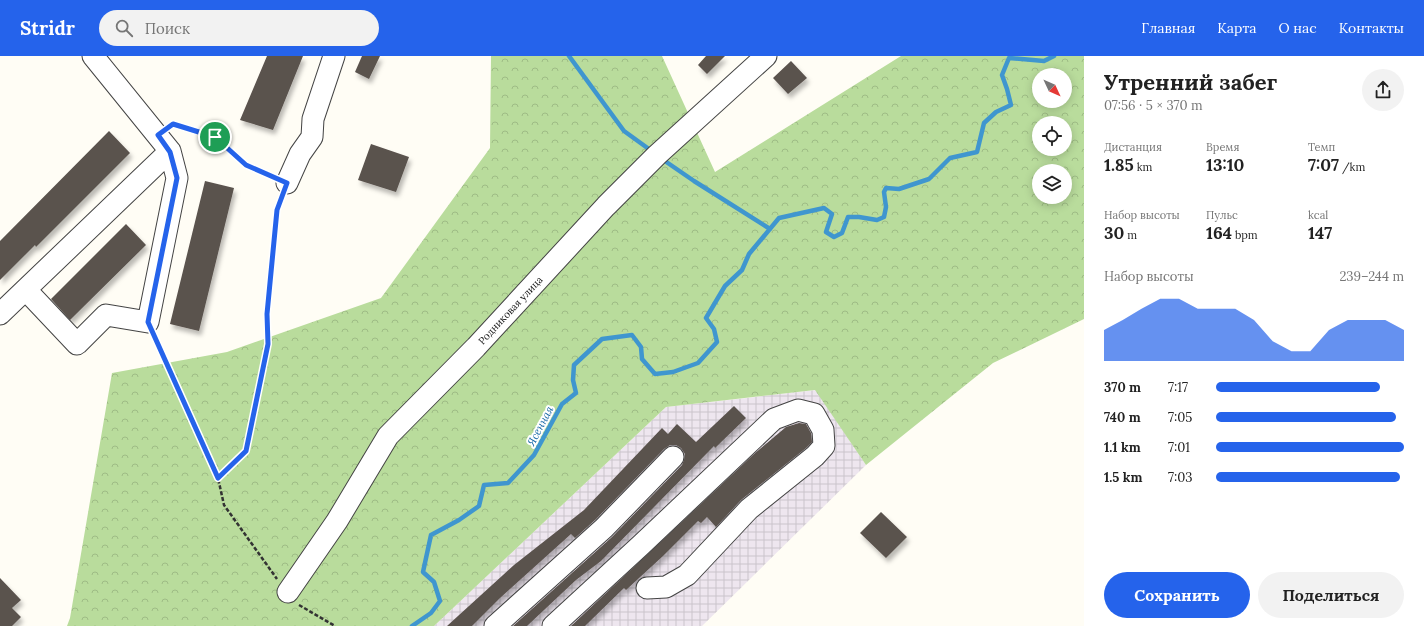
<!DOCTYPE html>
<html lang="ru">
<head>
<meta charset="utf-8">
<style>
  :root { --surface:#fff; --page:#f2f2f2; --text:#222; --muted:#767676; --accent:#2563eb }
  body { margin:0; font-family:Lora,serif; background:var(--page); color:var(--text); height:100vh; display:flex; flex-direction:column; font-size:15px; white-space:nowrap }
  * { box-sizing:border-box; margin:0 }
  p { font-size:13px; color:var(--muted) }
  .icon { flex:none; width:22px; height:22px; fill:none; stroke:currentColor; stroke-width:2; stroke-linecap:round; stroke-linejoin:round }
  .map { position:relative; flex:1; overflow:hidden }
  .panel { display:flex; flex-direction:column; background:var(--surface); width:340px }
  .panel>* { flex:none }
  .needle { width:26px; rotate:134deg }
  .buttons { position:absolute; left:1032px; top:12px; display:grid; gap:8px }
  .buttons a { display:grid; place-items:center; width:40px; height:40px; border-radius:50%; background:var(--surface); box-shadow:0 2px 10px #0003; font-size:20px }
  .pin { position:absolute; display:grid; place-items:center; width:34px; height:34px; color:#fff; margin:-17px; border:2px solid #fff; border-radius:50%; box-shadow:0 1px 4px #0007 }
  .round { display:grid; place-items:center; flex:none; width:42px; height:42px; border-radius:21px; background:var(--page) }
  .summary { display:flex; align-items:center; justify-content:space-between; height:68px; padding:0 20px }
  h1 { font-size:22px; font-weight:700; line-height:30px }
  .metrics { display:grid; grid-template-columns:repeat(3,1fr); gap:6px; height:68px; padding:4px 20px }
  .metrics div { display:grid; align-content:center }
  .metrics b { font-size:17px; font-weight:700 }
  .metrics small { font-size:11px; font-weight:400 }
  .metrics p { font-size:11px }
  .chart { height:112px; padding:8px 20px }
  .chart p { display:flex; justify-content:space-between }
  .chart svg { width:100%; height:72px; margin-top:4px; fill:var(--accent); opacity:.7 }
  .primary-button { display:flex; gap:8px; margin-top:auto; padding:8px 20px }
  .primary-button a { flex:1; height:46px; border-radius:24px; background:var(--accent); color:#fff; font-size:16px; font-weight:700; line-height:46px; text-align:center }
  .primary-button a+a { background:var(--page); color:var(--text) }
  ul { padding:0 20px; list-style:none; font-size:13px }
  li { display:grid; grid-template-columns:64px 48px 1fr; align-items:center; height:30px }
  li i { height:10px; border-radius:5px; background:var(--accent) }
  header { display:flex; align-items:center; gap:24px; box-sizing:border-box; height:56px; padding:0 20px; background:var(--accent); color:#fff }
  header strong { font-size:19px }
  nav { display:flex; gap:22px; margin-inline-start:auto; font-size:14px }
  .search { width:280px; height:36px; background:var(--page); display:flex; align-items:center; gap:10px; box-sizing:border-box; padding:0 14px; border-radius:22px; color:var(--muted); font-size:15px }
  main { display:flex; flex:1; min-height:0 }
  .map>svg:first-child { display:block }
  .industrial { fill:url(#industrial-grid) }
  .forest { fill:url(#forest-crowns); fill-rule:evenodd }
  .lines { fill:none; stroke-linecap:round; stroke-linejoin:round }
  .stream { stroke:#3f96cf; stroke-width:4.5 }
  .building { fill:#5a524d; filter:url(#shadow) }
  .minor-casing { stroke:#444; stroke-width:23 }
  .path { stroke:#333; stroke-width:2.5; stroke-dasharray:4 2; stroke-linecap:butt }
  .minor { stroke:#fff; stroke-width:21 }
  .route-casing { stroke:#fff; stroke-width:8 }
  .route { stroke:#2563eb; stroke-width:5 }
  .labels { text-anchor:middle; stroke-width:4; stroke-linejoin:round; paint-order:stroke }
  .street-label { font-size:10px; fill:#111; stroke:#fff }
  .water-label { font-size:11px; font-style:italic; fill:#1768a6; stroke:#fff }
</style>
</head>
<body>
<header>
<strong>Stridr</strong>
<div class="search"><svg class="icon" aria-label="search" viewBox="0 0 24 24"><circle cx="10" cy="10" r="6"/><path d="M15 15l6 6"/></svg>Поиск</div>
<nav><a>Главная</a><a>Карта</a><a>О нас</a><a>Контакты</a></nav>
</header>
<main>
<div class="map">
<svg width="1084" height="570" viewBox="0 0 1084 570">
  <defs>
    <pattern id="industrial-grid" width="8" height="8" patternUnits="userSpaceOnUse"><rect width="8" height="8" fill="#eee6ef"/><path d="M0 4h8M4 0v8" fill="none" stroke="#cbc4cc"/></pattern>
    <pattern id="forest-crowns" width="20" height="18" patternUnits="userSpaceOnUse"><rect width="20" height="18" fill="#b9dc9c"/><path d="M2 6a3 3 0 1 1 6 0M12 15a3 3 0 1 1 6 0" fill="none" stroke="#9ebc85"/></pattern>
    <filter id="shadow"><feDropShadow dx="2.5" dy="4.5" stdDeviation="2" flood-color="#0004"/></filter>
  </defs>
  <rect width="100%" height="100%" fill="#fffdf5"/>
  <path class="industrial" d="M 816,334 L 866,409 L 702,570 L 434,570 L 666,351 Z"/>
  <path class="forest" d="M 491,0 L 662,0 L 715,116 L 901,0 L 1084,0 L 1084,263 L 993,307 L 866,409 L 815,334 L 666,351 L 434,570 L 67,570 L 70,562 L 112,317 L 227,296 L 381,242 L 490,92 ZM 1039,19 L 1065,19 L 1065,45 L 1039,45 ZM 1039,67 L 1065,67 L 1065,93 L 1039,93 ZM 1039,115 L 1065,115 L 1065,141 L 1039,141 Z"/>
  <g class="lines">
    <path class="stream" d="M 569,0 L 624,75 L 653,96
      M 662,103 L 694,125 L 770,173
      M 412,570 L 431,557 L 440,545 L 434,526 L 423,516 L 431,479 L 459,464 L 479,450 L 484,429 L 508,427 L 534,399 L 562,348 L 576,337 L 573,324 L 574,309 L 602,283 L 632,279 L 641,291 L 642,303 L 655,318 L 673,316 L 698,307 L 717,286 L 714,273 L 706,262 L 725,230 L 742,214 L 749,198 L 779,162 L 824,152 L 832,158 L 826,176 L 834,181 L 842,177 L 848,161 L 859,161 L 877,164 L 884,161 L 886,151 L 884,136 L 886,132 L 899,133 L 929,123 L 950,102 L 977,96 L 984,67 L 996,56 L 1011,49 L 1007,33 L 1002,19 L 1009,2 L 1044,5 L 1054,0"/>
  </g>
  <path class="building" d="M 267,0 L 303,0 L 273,74 L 240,64 Z
    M 362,0 L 380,0 L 369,23 L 355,16 Z
    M 706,0 L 725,0 L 707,18 L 698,9 Z
    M 791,5 L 807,22 L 788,38 L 773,22 Z
    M 109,75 L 130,97 L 36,191 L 35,189 L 0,224 L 0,185 Z
    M 371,88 L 409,101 L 396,136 L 358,124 Z
    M 205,125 L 234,132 L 199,275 L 170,268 Z
    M 126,168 L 146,189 L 70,264 L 51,243 Z
    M 734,350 L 746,362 L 715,392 L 714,390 L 601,505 L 576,524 L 527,570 L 513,570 L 612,481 L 682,409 L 684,404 L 685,398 L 681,392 L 676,389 L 670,389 L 664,393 L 596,463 L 575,482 L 571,478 L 500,542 L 472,570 L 447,570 L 514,509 L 584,454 L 662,372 L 668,378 L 677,368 L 696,386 Z
    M 799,367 L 806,368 L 811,377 L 812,386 L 806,392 L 741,444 L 716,471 L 707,461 L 701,467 L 698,465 L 663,500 L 626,534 L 624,532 L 585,570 L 571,570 L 754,398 L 786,371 Z
    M 881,456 L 907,481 L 886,502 L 860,477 Z
    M 0,522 L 21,544 L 12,552 L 21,561 L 12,570 L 0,570 Z"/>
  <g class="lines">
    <g class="minor-casing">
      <path id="minor" d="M 287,127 L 300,98 L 312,81 L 313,63 L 334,0
        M 26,234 L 77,288 L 106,259 L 148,266 L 177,122 L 170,95
        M 0,258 L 170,95 L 93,0
        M 288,536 L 337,465 L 388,380 L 476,291 L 606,150 L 657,99 L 766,0
        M 495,570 L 604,472 L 673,401
        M 553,570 L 641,489 L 774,363 L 798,354 L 814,358 L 823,374 L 824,390 L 815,400 L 749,453 L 687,519 L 666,531 L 647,532"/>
    </g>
    <path class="path" d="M 171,70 L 173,68 L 215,81 L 246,109 L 271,120
      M 155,281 L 218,422 L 224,449 L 277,523
      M 218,422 L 246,395 L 268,288 L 267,258 L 277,154 L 281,143
      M 299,549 L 335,570"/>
    <use href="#minor" class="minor"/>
  </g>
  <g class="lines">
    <g class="route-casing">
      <path id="route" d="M 173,68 L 215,81 L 246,109 L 287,127 L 277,154 L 267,258 L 268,288 L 246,395 L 218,422 L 148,266 L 177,122 L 170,96 L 158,79 Z"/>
    </g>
    <use href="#route" class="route"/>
  </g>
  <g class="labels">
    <g class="street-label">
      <text transform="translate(510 254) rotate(-47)" y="4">Родниковая улица</text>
    </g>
    <g class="water-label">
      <text transform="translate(540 370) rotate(-62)" y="4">Ясенная</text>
    </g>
  </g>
</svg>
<div class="buttons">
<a><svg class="needle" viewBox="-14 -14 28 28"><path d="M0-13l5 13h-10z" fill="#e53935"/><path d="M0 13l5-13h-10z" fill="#767676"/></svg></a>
<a><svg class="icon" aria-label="locate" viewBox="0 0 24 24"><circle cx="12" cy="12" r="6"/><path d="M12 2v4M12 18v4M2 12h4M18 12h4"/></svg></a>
<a><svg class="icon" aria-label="layers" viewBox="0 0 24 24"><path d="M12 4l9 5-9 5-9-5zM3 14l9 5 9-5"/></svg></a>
</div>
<div class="pin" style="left:215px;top:81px;background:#1e9e55"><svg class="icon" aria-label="arrive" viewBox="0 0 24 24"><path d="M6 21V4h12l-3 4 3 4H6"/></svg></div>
</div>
<section class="panel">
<div class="summary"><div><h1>Утренний забег</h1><p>07:56 · 5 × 370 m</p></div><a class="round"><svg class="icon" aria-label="share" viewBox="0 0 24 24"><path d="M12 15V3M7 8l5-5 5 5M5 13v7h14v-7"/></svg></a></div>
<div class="metrics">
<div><p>Дистанция</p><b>1.85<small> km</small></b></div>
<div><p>Время</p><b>13:10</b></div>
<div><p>Темп</p><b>7:07<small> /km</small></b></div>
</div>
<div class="metrics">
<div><p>Набор высоты</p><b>30<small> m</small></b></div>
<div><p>Пульс</p><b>164<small> bpm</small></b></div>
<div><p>kcal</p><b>147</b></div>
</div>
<div class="chart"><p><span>Набор высоты</span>239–244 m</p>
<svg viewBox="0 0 160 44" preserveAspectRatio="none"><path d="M0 44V25L10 19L20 12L30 6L40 6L50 12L60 12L70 12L80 19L90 32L100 38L110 38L120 25L130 19L140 19L150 19L160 25V44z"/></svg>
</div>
<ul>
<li><b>370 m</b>7:17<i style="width:87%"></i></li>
<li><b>740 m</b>7:05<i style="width:96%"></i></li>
<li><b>1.1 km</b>7:01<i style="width:100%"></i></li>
<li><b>1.5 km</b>7:03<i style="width:98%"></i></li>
</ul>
<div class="primary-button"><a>Сохранить</a><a>Поделиться</a></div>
</section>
</main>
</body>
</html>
